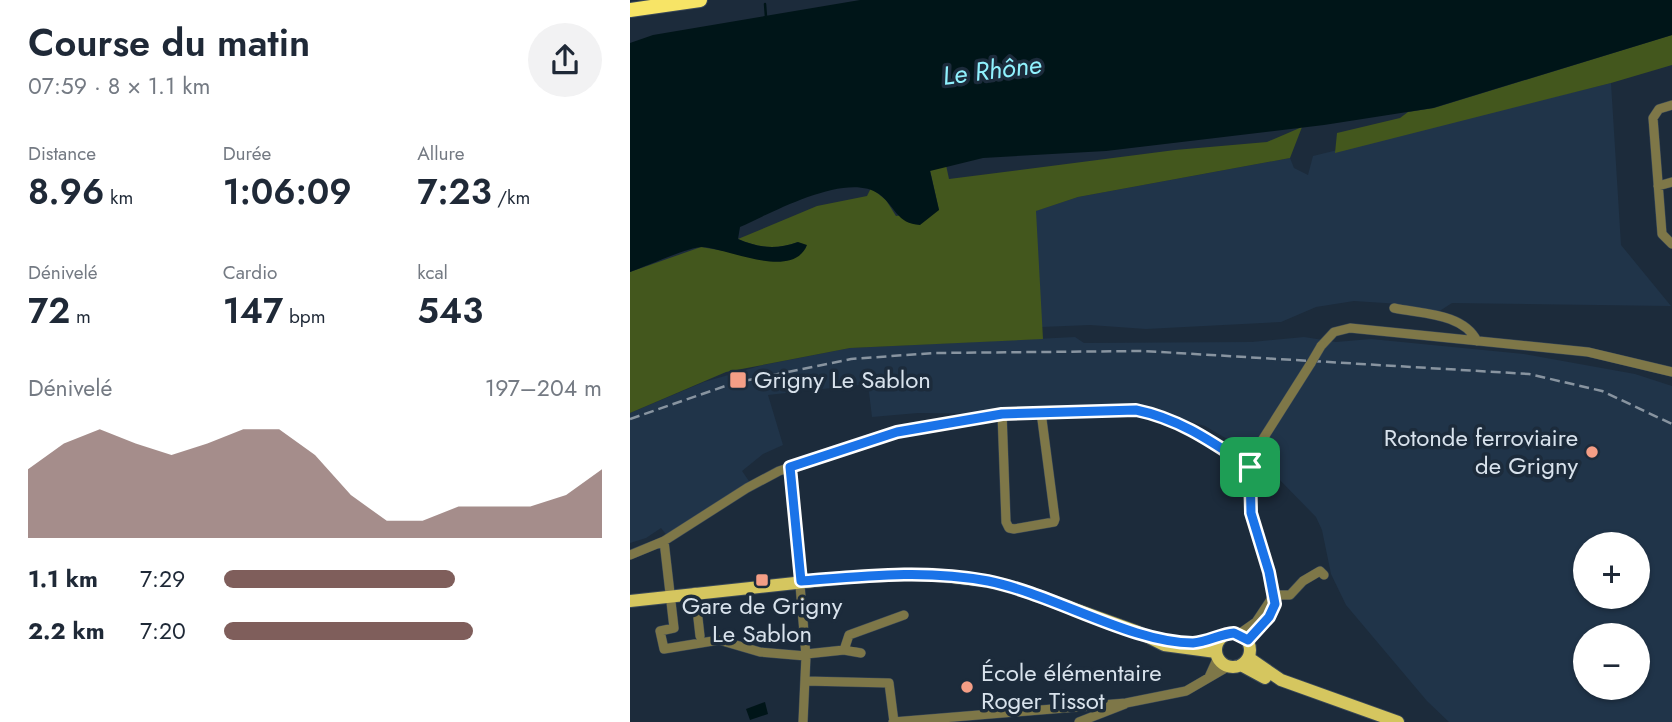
<!DOCTYPE html>
<html lang="fr">
<head>
<meta charset="utf-8">
<style>
  :root { --surface:#fff; --page:#f2f2f3; --text:#1f2937; --muted:#747a83; --accent:#7f5e5b }
  body { margin:0; font-family:Jost,sans-serif; background:var(--page); color:var(--text); height:100vh; display:flex; flex-direction:column; font-size:26px; white-space:nowrap }
  * { box-sizing:border-box; margin:0 }
  p { font-size:23px; color:var(--muted) }
  .icon { flex:none; width:38px; height:38px; fill:none; stroke:currentColor; stroke-width:2; stroke-linecap:round; stroke-linejoin:round }
  .map { position:relative; flex:1; overflow:hidden }
  .panel { display:flex; flex-direction:column; background:var(--surface); width:630px }
  .panel>* { flex:none }
  .controls { position:absolute; left:943px; top:532px; display:grid; gap:14px }
  .controls a { display:grid; place-items:center; width:77px; height:77px; border-radius:50%; background:var(--surface); box-shadow:0 2px 5px #0004; font-size:35px }
  .pin { position:absolute; display:grid; place-items:center; width:60px; height:60px; color:#fff; margin:-30px; border-radius:14px; box-shadow:0 4px 10px #0006 }
  .round { display:grid; place-items:center; flex:none; width:74px; height:74px; border-radius:37px; background:var(--page) }
  .head { display:flex; align-items:center; justify-content:space-between; height:119px; padding:0 28px }
  h1 { font-size:38px; font-weight:600; line-height:52px }
  .metrics { display:grid; grid-template-columns:repeat(3,1fr); gap:10px; height:119px; padding:7px 28px }
  .metrics div { display:grid; align-content:center }
  .metrics b { font-size:35px; font-weight:600 }
  .metrics small { font-size:19px; font-weight:400 }
  .metrics p { font-size:19px }
  .chart { height:196px; padding:14px 28px }
  .chart p { display:flex; justify-content:space-between }
  .chart svg { width:100%; height:126px; margin-top:7px; fill:var(--accent); opacity:.7 }
  ul { padding:0 28px; list-style:none; font-size:23px }
  li { display:grid; grid-template-columns:112px 84px 1fr; align-items:center; height:52px }
  li i { height:18px; border-radius:9px; background:var(--accent) }
  main { display:flex; flex:1; min-height:0 }
  .map>svg:first-child { display:block }
  .built { fill:#203449; fill-rule:evenodd }
  .forest { fill:#43571d }
  .water { fill:#001518 }
  .lines { fill:none; stroke-linecap:round; stroke-linejoin:round }
  .stream { stroke:#001518; stroke-width:2.5 }
  .minor-casing { stroke:#3a4857; stroke-width:10 }
  .major-casing { stroke:#3a4857; stroke-width:14 }
  .highway-casing { stroke:#3a4857; stroke-width:16 }
  .minor { stroke:#7e7748; stroke-width:9 }
  .major { stroke:#d5c65f; stroke-width:12 }
  .highway { stroke:#f7e466; stroke-width:14 }
  .rail { stroke:#8894a0; stroke-width:2.5; stroke-dasharray:10 5; stroke-linecap:butt }
  .minor-bridge-casing { stroke:#3a4857; stroke-width:10; stroke-linecap:butt }
  .minor-bridge { stroke:#7e7748; stroke-width:9 }
  .route-casing { stroke:#fff; stroke-width:14 }
  .route { stroke:#1a73e8; stroke-width:9 }
  .poi-dot { fill:#f49e86; stroke:#1c2b3b; stroke-width:2.5 }
  .labels { text-anchor:middle; stroke-width:7; stroke-linejoin:round; paint-order:stroke }
  .poi-label { font-size:24px; fill:#d8e2ec; stroke:#1c2b3b; text-anchor:start }
  .water-label { font-size:26px; font-style:italic; fill:#90f2fe; stroke:#1c2b3b }
</style>
</head>
<body>
<main>
<section class="panel">
<div class="head"><div><h1>Course du matin</h1><p>07:59 · 8 × 1.1 km</p></div><a class="round"><svg class="icon" aria-label="share" viewBox="0 0 24 24"><path d="M12 15V3M7 8l5-5 5 5M5 13v7h14v-7"/></svg></a></div>
<div class="metrics">
<div><p>Distance</p><b>8.96<small> km</small></b></div>
<div><p>Durée</p><b>1:06:09</b></div>
<div><p>Allure</p><b>7:23<small> /km</small></b></div>
</div>
<div class="metrics">
<div><p>Dénivelé</p><b>72<small> m</small></b></div>
<div><p>Cardio</p><b>147<small> bpm</small></b></div>
<div><p>kcal</p><b>543</b></div>
</div>
<div class="chart"><p><span>Dénivelé</span>197–204 m</p>
<svg viewBox="0 0 160 44" preserveAspectRatio="none"><path d="M0 44V20L10 11L20 6L30 11L40 15L50 11L60 6L70 6L80 15L90 29L100 38L110 38L120 33L130 33L140 33L150 29L160 20V44z"/></svg>
</div>
<ul>
<li><b>1.1 km</b>7:29<i style="width:61%"></i></li>
<li><b>2.2 km</b>7:20<i style="width:66%"></i></li>
</ul>
</section>
<div class="map">
<svg width="1042" height="722" viewBox="0 0 1042 722">
  <rect width="100%" height="100%" fill="#1c2b3b"/>
  <path class="built" d="M 981,83 L 991,245 L 1041,306 L 822,303 L 808,312 L 770,304 L 724,301 L 686,307 L 651,322 L 516,329 L 460,325 L 411,327 L 405,211 L 448,197 L 660,158 L 664,168 L 678,175 L 683,156 Z
    M 445,337 L 454,343 L 622,342 L 674,337 L 706,342 L 741,339 L 894,354 L 1005,374 L 1042,386 L 1042,722 L 819,722 L 797,701 L 716,605 L 701,574 L 692,530 L 686,517 L 642,472 L 633,454 L 621,453 L 575,426 L 515,408 L 370,414 L 288,413 L 242,417 L 238,384 L 138,395 L 153,445 L 133,454 L 112,471 L 121,484 L 38,537 L 31,528 L 16,538 L 0,543 L 0,413 L 74,382 L 133,365 L 220,348 ZM 956,544 L 1008,544 L 1008,597 L 956,597 ZM 956,635 L 1008,635 L 1008,688 L 956,688 Z"/>
  <path class="forest" d="M 1042,35 L 1042,65 L 981,83 L 705,153 L 707,133 L 770,118 L 778,112 L 804,108 Z
    M 672,127 L 660,158 L 448,197 L 406,211 L 413,339 L 220,348 L 96,372 L 0,413 L 0,272 L 71,247 L 153,261 L 168,242 C 146,250 129,248 108,239 L 187,206 L 237,196 L 241,188 L 256,200 L 266,216 L 309,210 L 300,170 L 316,165 L 319,179 L 545,150 L 637,142 Z"/>
  <path class="water" d="M 230,0 L 1042,0 L 1042,35 L 803,108 L 694,125 L 476,151 L 353,158 L 300,171 L 309,210 L 290,225 C 267,224 265,206 249,194 C 217,171 143,212 110,227 L 108,239 C 129,248 146,250 168,242 L 177,245 C 163,281 97,248 72,247 C 58,247 15,267 0,272 L 0,43 L 23,35 Z
    M 135,702 L 138,714 L 120,720 L 116,709 Z"/>
  <g class="lines">
    <path class="stream" d="M 135,4 L 136,17"/>
    <g class="minor-casing">
      <path id="minor" d="M 1042,105 L 1029,109 L 1023,118 L 1032,234 L 1042,244
        M 1028,186 L 1042,182
        M 764,308 C 792,314 833,313 847,341
        M 691,346 L 704,332 L 720,328 L 958,352 L 1042,372
        M 372,413 L 376,522 L 379,528 L 384,529 L 424,522 L 425,519 L 411,412
        M 160,467 L 176,656 L 173,722
        M 34,541 L 44,628 L 30,631 L 34,649 L 89,640 L 130,652 L 176,656
        M 0,555 L 34,541 L 117,488 L 149,471 L 267,432 L 372,413 L 506,410 L 528,415 L 571,434 L 620,467
        M 65,592 L 70,636
        M 644,595 L 660,595 L 673,581 L 690,571 L 694,575
        M 609,634 L 626,622 L 644,595
        M 618,640 L 639,617 L 645,604 L 639,571 L 619,503 L 618,481 L 624,453 L 681,363
        M 214,650 L 231,653
        M 176,654 L 214,650 L 219,635 L 274,615
        M 579,677 L 588,657
        M 175,681 L 259,683 L 264,722
        M 263,722 L 496,703 L 556,691 L 599,666
        M 449,722 L 495,704"/>
    </g>
    <g class="major-casing">
      <path id="major" d="M 0,601 L 230,576 L 297,574 L 357,581 L 389,589 L 508,632 L 534,645 L 586,652
        M586 650a17 17 0 1 1 34 0a17 17 0 1 1-34 0Z
        M 619,658 L 651,680 L 768,722
        M 611,665 L 635,678"/>
    </g>
    <g class="highway-casing">
      <path id="highway" d="M 0,10 L 70,0"/>
    </g>
    <use href="#minor" class="minor"/>
    <use href="#major" class="major"/>
    <use href="#highway" class="highway"/>
    <path class="rail" d="M 0,419 L 104,383 L 221,359 L 304,353 L 514,351 L 899,374 L 972,391 L 1042,424"/>
    <g class="minor-bridge-casing">
      <path id="minor-bridge" d="M 681,363 L 691,346"/>
    </g>
    <use href="#minor-bridge" class="minor-bridge"/>
  </g>
  <g class="lines">
    <g class="route-casing">
      <path id="route" d="M 506,410 C 550,419 582,442 620,467 L 621,513 L 639,572 L 645,604 L 639,617 L 618,640 L 604,633 C 590,634 578,642 563,643 C 502,643 423,594 358,581 C 296,569 234,576 171,581 L 160,467 L 267,432 L 372,414 Z"/>
    </g>
    <use href="#route" class="route"/>
  </g>
  <g class="poi-dot">
    <rect x="99" y="371" width="18" height="18" rx="3.5"/>
    <circle cx="962" cy="452" r="7"/>
    <rect x="125" y="573" width="14" height="14" rx="3.5"/>
    <circle cx="337" cy="687" r="7"/>
  </g>
  <g class="labels">
    <g class="poi-label">
      <text x="124" y="388">Grigny Le Sablon</text>
      <text x="948" y="446" text-anchor="end">Rotonde ferroviaire<tspan x="948" dy="28">de Grigny</tspan></text>
      <text x="132" y="614" text-anchor="middle">Gare de Grigny<tspan x="132" dy="28">Le Sablon</tspan></text>
      <text x="351" y="681">École élémentaire<tspan x="351" dy="28">Roger Tissot</tspan></text>
    </g>
    <g class="water-label">
      <text transform="translate(362 70) rotate(-7)" y="9">Le Rhône</text>
    </g>
  </g>
</svg>
<div class="controls">
<a>+</a>
<a>−</a>
</div>
<div class="pin" style="left:620px;top:467px;background:#1e9e55"><svg class="icon" aria-label="arrive" viewBox="0 0 24 24"><path d="M6 21V4h12l-3 4 3 4H6"/></svg></div>
</div>
</main>
</body>
</html>
